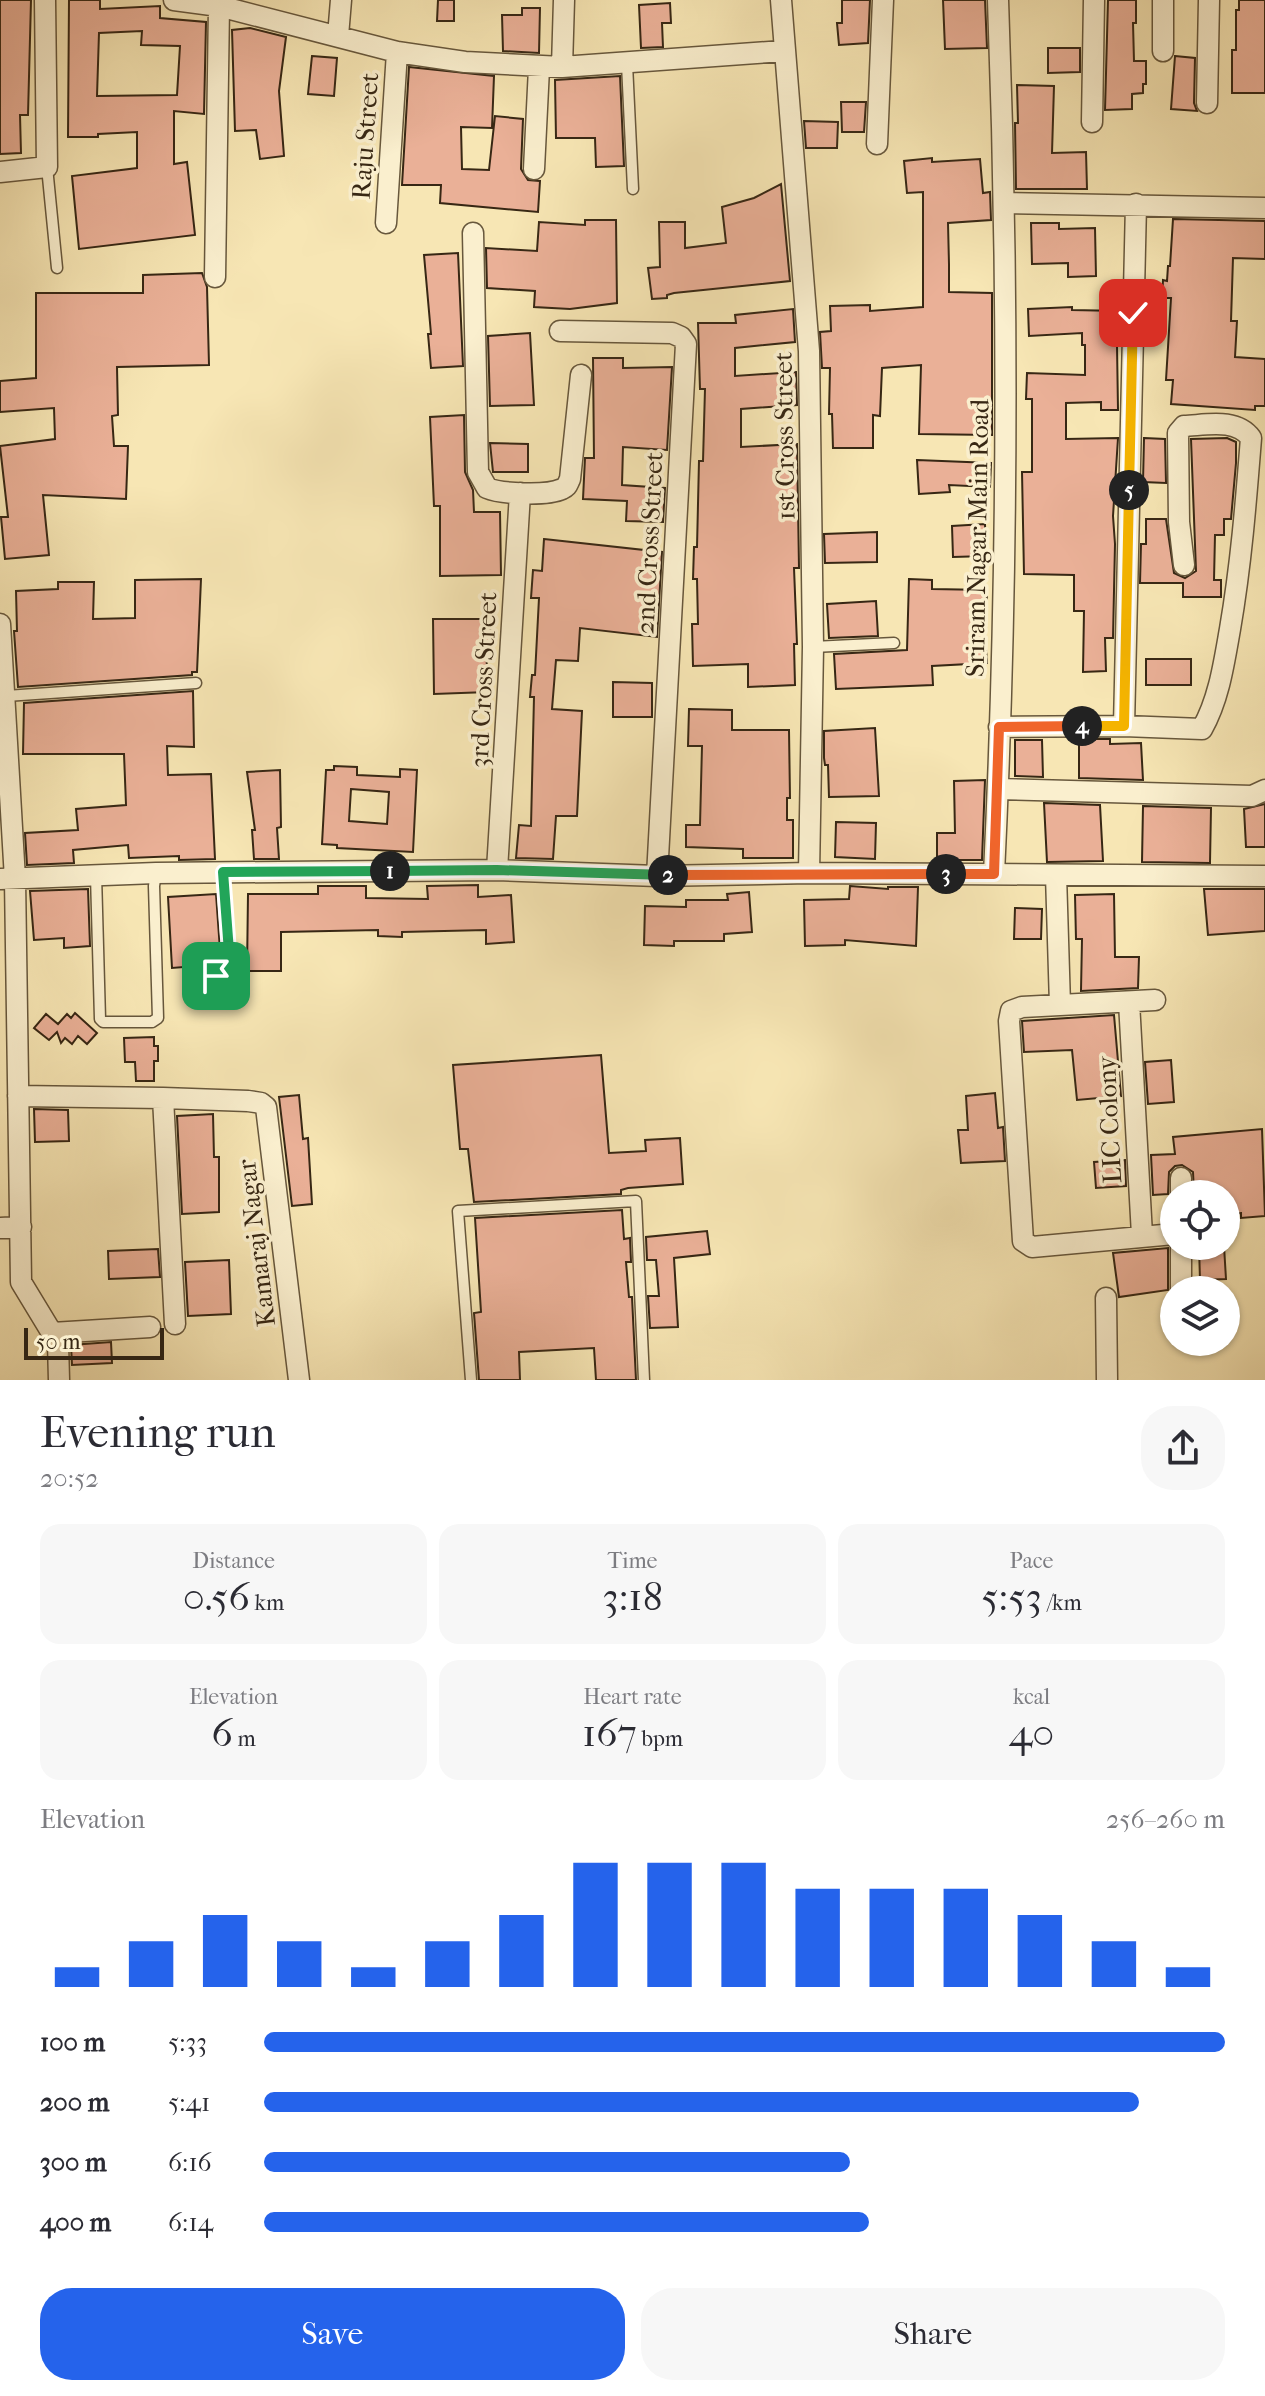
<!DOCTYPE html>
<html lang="en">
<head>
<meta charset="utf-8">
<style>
  :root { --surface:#fff; --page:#f7f7f7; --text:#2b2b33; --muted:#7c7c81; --accent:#2563eb }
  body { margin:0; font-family:"IM FELL French Canon",serif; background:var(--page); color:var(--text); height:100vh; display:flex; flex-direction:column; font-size:30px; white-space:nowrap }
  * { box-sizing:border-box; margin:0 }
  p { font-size:26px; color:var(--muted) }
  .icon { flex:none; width:44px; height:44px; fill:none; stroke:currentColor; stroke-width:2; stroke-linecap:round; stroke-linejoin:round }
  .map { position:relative; height:1380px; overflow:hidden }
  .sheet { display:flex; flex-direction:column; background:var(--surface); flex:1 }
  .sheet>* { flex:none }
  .fabs { position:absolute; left:1160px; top:1180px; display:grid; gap:16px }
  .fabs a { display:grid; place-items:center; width:80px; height:80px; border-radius:50%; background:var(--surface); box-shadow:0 2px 6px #0004; font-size:40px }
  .scale { position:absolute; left:24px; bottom:20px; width:140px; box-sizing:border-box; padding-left:8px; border:4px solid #372714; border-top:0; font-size:22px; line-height:28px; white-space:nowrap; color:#372714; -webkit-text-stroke:6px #faefce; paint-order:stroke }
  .pin { position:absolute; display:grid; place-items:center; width:68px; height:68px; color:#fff; margin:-34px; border-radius:16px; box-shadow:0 4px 12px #0006 }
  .km { position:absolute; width:40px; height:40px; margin:-20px; border-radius:50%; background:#222; color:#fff; font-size:22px; line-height:40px; text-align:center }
  .round { display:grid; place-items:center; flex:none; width:84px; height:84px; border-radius:32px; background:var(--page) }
  .summary { display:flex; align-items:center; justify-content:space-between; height:136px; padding:0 40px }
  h1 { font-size:44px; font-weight:600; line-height:60px }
  .figures { display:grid; grid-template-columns:repeat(3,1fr); gap:12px; height:136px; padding:8px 40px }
  .figures div { display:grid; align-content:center; border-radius:20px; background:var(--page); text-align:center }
  .figures b { font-size:40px; font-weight:600 }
  .figures small { font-size:22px; font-weight:400 }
  .figures p { font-size:22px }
  .chart { height:224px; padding:16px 40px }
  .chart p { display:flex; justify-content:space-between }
  .chart svg { width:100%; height:144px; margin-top:8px; stroke:var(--accent); stroke-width:6 }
  .button { display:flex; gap:16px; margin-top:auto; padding:16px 40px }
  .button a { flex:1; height:92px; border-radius:32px; background:var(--accent); color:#fff; font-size:32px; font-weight:600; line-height:92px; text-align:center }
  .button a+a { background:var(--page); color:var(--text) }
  ul { padding:0 40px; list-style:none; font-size:26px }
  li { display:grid; grid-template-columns:128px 96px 1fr; align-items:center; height:60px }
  li i { height:20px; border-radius:10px; background:var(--accent) }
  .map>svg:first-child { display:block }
  .building { fill:#eab097; stroke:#372714; stroke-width:2; fill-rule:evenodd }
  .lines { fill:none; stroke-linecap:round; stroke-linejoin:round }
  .lane-casing { stroke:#67573c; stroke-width:13 }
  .street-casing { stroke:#67573c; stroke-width:23 }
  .lane { stroke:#faefce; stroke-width:10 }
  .street { stroke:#faefce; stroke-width:20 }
  .split-1-casing { stroke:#fff; stroke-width:16 }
  .split-2-casing { stroke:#fff; stroke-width:16 }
  .split-3-casing { stroke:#fff; stroke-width:16 }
  .split-4-casing { stroke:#fff; stroke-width:16 }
  .split-5-casing { stroke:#fff; stroke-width:16 }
  .split-6-casing { stroke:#fff; stroke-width:16 }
  .split-1 { stroke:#22a559; stroke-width:10 }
  .split-2 { stroke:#22a559; stroke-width:10 }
  .split-3 { stroke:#f0652b; stroke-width:10 }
  .split-4 { stroke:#f0652b; stroke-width:10 }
  .split-5 { stroke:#f5b400; stroke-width:10 }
  .split-6 { stroke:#f5b400; stroke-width:10 }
  .labels { text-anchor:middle; stroke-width:7; stroke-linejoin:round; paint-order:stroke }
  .street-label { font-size:26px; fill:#372714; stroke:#faefce }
</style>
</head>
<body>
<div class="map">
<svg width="1265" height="1380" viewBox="0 0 1265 1380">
  <rect width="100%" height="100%" fill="#f7e6b4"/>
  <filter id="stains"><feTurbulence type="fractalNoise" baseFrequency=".0025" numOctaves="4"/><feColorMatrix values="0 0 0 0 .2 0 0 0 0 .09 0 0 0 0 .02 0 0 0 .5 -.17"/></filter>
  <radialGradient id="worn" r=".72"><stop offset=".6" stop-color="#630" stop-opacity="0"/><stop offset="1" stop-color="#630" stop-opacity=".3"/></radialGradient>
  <path class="building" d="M 0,0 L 31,0 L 28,115 L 20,115 L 21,153 L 0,154 Z
    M 69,0 L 100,0 L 100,9 L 160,6 L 160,18 L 206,22 L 204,114 L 174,111 L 174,164 L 187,162 L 195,235 L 79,249 L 72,176 L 137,168 L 137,132 L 98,134 L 98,137 L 68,137 ZM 142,31 L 141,45 L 180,46 L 177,95 L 97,96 L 99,33 Z
    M 438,0 L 454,0 L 454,21 L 437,21 Z
    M 842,0 L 870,0 L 868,43 L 839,45 L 837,23 L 842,23 Z
    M 943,0 L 985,0 L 987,48 L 945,49 Z
    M 1108,0 L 1136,0 L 1136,23 L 1133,23 L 1134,61 L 1146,61 L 1146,84 L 1143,84 L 1143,93 L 1132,94 L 1132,109 L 1105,110 Z
    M 1239,0 L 1265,0 L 1265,93 L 1232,93 L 1232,50 L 1236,50 L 1236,10 L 1239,10 Z
    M 670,3 L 671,23 L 662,23 L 663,47 L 641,48 L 639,5 Z
    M 522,8 L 540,8 L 539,53 L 503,51 L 502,15 L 522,15 Z
    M 250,28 L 286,37 L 279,91 L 284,156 L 260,159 L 256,130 L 235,131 L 232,30 Z
    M 1048,48 L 1080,48 L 1080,72 L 1048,73 Z
    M 312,56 L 337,58 L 334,96 L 308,94 Z
    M 1175,56 L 1195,58 L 1194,103 L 1197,111 L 1171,109 Z
    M 409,67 L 494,76 L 492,128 L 461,127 L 462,169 L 489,170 L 495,116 L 523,119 L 521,169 L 528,180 L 540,181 L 538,212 L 440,203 L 441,185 L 402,185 Z
    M 620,76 L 624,166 L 596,167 L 595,138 L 556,138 L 555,80 Z
    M 1017,85 L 1054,86 L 1052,153 L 1086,152 L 1087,189 L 1016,189 L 1015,123 L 1018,123 Z
    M 841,102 L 866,102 L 864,132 L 842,132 Z
    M 804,121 L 838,122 L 837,148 L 806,148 Z
    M 932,158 L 932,162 L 980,159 L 983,193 L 990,192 L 991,220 L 948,223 L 949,264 L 949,292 L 992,293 L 992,435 L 919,434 L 921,365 L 882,368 L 880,416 L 873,415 L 873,448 L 833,448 L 832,414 L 829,414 L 830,368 L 822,368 L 820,332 L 831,331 L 830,306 L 870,305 L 870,311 L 923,307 L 923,192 L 907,193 L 904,161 Z
    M 781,184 L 790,281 L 674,293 L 667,295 L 667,298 L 652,299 L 648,268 L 660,267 L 659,222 L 685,222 L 685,248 L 726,243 L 722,207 L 754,198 Z
    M 1173,219 L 1265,221 L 1265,259 L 1233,258 L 1231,321 L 1237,321 L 1235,357 L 1265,359 L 1265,406 L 1255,406 L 1255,410 L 1171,404 L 1173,380 L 1166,380 L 1171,298 L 1162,298 L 1163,280 L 1167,281 L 1168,266 L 1170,266 Z
    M 585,220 L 616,220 L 617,303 L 570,309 L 534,307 L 535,291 L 487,288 L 486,248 L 537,251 L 539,222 L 585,225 Z
    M 1031,223 L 1059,223 L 1059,229 L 1095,228 L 1096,276 L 1068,277 L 1068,263 L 1032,264 Z
    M 458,253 L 463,366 L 431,368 L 428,334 L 431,334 L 424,255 Z
    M 202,273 L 207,287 L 209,365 L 117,367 L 118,415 L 112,416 L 114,446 L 128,446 L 126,499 L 43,495 L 49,555 L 5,559 L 1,517 L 8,517 L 0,446 L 55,439 L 54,408 L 0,412 L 0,381 L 36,378 L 36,293 L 143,293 L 143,275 Z
    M 1072,307 L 1072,310 L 1121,311 L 1120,345 L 1117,345 L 1118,410 L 1101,410 L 1101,402 L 1066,403 L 1066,439 L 1118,438 L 1113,516 L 1115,544 L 1113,638 L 1105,638 L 1106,671 L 1083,672 L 1084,611 L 1074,611 L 1074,575 L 1024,574 L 1022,472 L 1032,472 L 1032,399 L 1026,399 L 1027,373 L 1085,375 L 1085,345 L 1082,345 L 1082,333 L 1029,336 L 1028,309 Z
    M 793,309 L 795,342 L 735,348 L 735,376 L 796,372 L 797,405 L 741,409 L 741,447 L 797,444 L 799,568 L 794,568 L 797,644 L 794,644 L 795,685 L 748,687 L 748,664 L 693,666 L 692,624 L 698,624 L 697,579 L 693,579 L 694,547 L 697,547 L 699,461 L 703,461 L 705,389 L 700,389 L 698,323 L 736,323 L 735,315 Z
    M 530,333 L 534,405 L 490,406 L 488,336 Z
    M 593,358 L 623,358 L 623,368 L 672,367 L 667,450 L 623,447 L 622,485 L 665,488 L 663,522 L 626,521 L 627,501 L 583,499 L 585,458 L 594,458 Z
    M 464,415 L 465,472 L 473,490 L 474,512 L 500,512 L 501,575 L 440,576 L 440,506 L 434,506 L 430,417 Z
    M 1144,438 L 1165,439 L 1166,483 L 1143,482 Z
    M 1227,438 L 1236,442 L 1236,463 L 1231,519 L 1224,519 L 1224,535 L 1215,535 L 1214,580 L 1221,580 L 1221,597 L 1183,597 L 1183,583 L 1140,583 L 1141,544 L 1146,544 L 1146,519 L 1166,519 L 1174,573 L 1185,578 L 1196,571 L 1191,439 Z
    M 490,443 L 528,444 L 528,472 L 493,472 Z
    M 917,460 L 991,463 L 990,487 L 949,485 L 950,492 L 919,494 Z
    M 985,524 L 986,556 L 953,557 L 952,526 Z
    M 877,532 L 877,562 L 825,563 L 824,534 Z
    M 544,539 L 662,552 L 657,637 L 580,628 L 578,661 L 556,660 L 552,709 L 582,711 L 577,816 L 556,816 L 553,859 L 516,858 L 519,825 L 531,826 L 534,697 L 530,697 L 532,675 L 535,675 L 539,598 L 531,598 L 533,570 L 542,571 Z
    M 201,579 L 197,672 L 192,672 L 192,675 L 18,687 L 14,631 L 17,631 L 16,591 L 58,589 L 58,582 L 94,582 L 93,619 L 135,618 L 135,580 Z
    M 909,579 L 932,580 L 932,589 L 987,590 L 986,620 L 984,620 L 987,663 L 932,666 L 933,685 L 836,689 L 834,654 L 907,650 Z
    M 876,601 L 878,636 L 829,638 L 827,604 Z
    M 433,619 L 491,619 L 490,645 L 486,645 L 488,692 L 434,694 Z
    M 1146,659 L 1191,659 L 1191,685 L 1146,685 Z
    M 613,682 L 652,683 L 652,717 L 613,717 Z
    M 193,691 L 194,747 L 167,746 L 168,775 L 211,774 L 215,859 L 179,860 L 179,856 L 129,858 L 128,845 L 73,850 L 74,863 L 27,865 L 25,833 L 78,830 L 76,809 L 126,805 L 124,754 L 23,754 L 24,703 Z
    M 689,709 L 732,710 L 732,730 L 789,730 L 790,798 L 787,798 L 787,820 L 793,820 L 793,858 L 743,858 L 743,849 L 686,847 L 686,825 L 700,825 L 702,746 L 688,746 Z
    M 875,728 L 879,796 L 829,797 L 828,765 L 825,765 L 824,758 L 824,731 Z
    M 1079,739 L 1110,739 L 1110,744 L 1141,743 L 1143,780 L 1079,778 Z
    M 1015,740 L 1042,740 L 1043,777 L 1015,776 Z
    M 334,766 L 357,767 L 357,775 L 400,777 L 400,769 L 417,770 L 413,852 L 337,848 L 337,845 L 322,844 L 326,770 L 334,770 ZM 351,789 L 389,792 L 387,824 L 349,821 Z
    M 280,770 L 281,827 L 277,828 L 279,859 L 254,859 L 252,830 L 255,830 L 247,772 Z
    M 985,780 L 982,860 L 937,860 L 937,833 L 955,833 L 954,781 Z
    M 1044,803 L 1100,805 L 1103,861 L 1047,862 Z
    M 1265,804 L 1265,847 L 1246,847 L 1244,809 Z
    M 1143,806 L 1211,808 L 1210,863 L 1142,862 Z
    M 836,822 L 876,823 L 875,859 L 835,857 Z
    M 478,885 L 478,897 L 511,895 L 514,942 L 486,944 L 486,930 L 402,932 L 402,937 L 378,936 L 378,930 L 281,932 L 281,971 L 247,971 L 248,894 L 318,894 L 318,886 L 366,886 L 366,898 L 428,899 L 427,886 Z
    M 850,886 L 888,889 L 888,887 L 918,887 L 916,946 L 845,940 L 845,945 L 805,946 L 804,900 L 849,899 Z
    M 88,889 L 90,946 L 64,948 L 64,938 L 34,940 L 30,891 Z
    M 1204,889 L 1265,889 L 1265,931 L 1208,935 Z
    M 749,892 L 752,932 L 724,934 L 724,941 L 674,941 L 674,946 L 644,945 L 645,906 L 686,907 L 686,900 L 728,900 L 727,894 Z
    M 216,894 L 221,964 L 172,968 L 168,897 Z
    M 1114,894 L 1115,957 L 1139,957 L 1138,988 L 1081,991 L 1082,939 L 1076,939 L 1075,895 Z
    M 1015,908 L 1042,909 L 1041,939 L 1014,939 Z
    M 75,1013 L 97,1033 L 87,1044 L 78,1036 L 72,1044 L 65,1038 L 61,1043 L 57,1032 L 49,1040 L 34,1028 L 46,1014 L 58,1024 L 67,1014 L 71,1018 Z
    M 1114,1015 L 1121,1096 L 1077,1100 L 1072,1050 L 1024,1052 L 1022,1021 Z
    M 154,1037 L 154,1046 L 158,1046 L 158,1061 L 154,1061 L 154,1081 L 136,1081 L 135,1062 L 125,1062 L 124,1038 Z
    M 601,1055 L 609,1153 L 646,1151 L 645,1140 L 680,1138 L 683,1184 L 628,1188 L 621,1190 L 621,1194 L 474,1202 L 468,1149 L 460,1149 L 453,1065 Z
    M 1171,1060 L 1174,1102 L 1148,1104 L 1145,1062 Z
    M 995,1093 L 998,1128 L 1003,1127 L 1005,1161 L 961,1163 L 958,1130 L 968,1130 L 966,1096 Z
    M 299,1095 L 303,1139 L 308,1138 L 312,1204 L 292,1206 L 279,1097 Z
    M 34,1109 L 68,1110 L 69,1141 L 35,1142 Z
    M 213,1114 L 214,1157 L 219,1157 L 219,1212 L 182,1214 L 177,1116 Z
    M 1262,1129 L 1265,1216 L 1241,1218 L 1241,1213 L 1226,1214 L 1226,1194 L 1194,1193 L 1193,1172 L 1182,1165 L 1175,1166 L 1169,1172 L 1168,1194 L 1153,1195 L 1151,1155 L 1175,1154 L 1173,1137 Z
    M 1125,1160 L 1126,1186 L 1096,1188 L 1094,1162 Z
    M 622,1210 L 624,1239 L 630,1238 L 631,1262 L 626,1262 L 629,1297 L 632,1297 L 636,1380 L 596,1380 L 594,1348 L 519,1352 L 520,1380 L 479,1380 L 474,1313 L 481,1312 L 475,1218 Z
    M 707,1231 L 710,1254 L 674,1258 L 678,1327 L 650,1328 L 648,1296 L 659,1296 L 656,1260 L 647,1260 L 646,1237 Z
    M 1199,1246 L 1224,1246 L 1226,1279 L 1200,1280 Z
    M 1168,1248 L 1168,1290 L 1119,1297 L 1113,1253 Z
    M 158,1249 L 160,1277 L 109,1279 L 108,1251 Z
    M 229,1260 L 231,1314 L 188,1316 L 185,1262 Z
    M 111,1342 L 112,1363 L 72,1365 L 71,1345 Z"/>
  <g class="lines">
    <g class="lane-casing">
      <path id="lane" d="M 627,64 L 633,189
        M 47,167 L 57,268
        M 813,647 L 894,643
        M 6,696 L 196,683
        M 96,875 L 100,1019 L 103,1022 L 152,1022 L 158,1018 L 154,886 L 156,873
        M 195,977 L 216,976 L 229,969 L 223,872
        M 471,1380 L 458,1211 L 636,1201 L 644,1380"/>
    </g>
    <g class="street-casing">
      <path id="street" d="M 174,0 L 219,6 L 397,52 L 465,62 L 562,67 L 783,51
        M 781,0 L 809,351 L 813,647 L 809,873
        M 1163,0 L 1163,51
        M 338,36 L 341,0
        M 562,67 L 564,0
        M 1207,103 L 1209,0
        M 1092,122 L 1094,0
        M 877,144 L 883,0
        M 534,169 L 539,68
        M 0,172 L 47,167 L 45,0
        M 1005,203 L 1265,208
        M 386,223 L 397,52
        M 473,233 L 478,472 L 487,488 C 501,494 547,496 562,489 C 568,486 567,485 570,479 L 581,375
        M 215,277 L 219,6 L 222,0
        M 560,331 L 672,333 L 681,337 L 686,344 L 657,876
        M 0,624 L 15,879 L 21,1282 L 58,1343 L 59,1380
        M 1124,726 L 1136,204
        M 999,727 L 1124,726 L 1202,729 C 1219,699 1224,663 1230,629 C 1241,565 1246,502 1251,438 C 1236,418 1207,425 1184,426 L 1178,433 L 1179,522 L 1184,565
        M 998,789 L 1252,796 L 1265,790
        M 497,870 L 520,493
        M 994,874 C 1008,583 1009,291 998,0
        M 1056,875 L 1060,1005
        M 0,879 L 156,873 L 497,870 L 657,876 L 809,873 L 1265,876
        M 1155,1000 L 1022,1007 L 1011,1011 L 1009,1021 L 1023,1241 L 1032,1247 L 1174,1234
        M 1129,1002 L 1142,1235
        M 18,1096 L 163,1098 L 175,1324
        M 163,1098 L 248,1101 L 261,1103 L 266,1107 L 299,1380
        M 1181,1178 L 1181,1194
        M 0,1228 L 21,1227
        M 1181,1290 L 1181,1246
        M 1106,1298 L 1107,1380
        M 52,1333 L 150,1327"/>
    </g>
    <use href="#lane" class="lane"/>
    <use href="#street" class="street"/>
  </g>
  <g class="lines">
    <g class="split-1-casing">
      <path id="split-1" d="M 216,976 L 224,974 L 230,965 L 223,872 L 390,871"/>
    </g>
    <g class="split-2-casing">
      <path id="split-2" d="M 390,871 L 497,870 L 668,875"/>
    </g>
    <g class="split-3-casing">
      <path id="split-3" d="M 668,875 L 946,874"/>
    </g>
    <g class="split-4-casing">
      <path id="split-4" d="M 946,874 L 994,874 L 999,727 L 1082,726"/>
    </g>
    <g class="split-5-casing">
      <path id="split-5" d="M 1082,726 L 1124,726 L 1129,490"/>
    </g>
    <g class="split-6-casing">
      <path id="split-6" d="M 1129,490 L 1133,313"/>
    </g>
    <use href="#split-1" class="split-1"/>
    <use href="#split-2" class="split-2"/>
    <use href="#split-3" class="split-3"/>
    <use href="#split-4" class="split-4"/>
    <use href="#split-5" class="split-5"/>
    <use href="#split-6" class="split-6"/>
  </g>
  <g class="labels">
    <g class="street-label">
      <text transform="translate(365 136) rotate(-86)" y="9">Raju Street</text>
      <text transform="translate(784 436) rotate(-91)" y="9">1st Cross Street</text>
      <text transform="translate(977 538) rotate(-89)" y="9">Sriram Nagar Main Road</text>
      <text transform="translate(649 543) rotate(-87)" y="9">2nd Cross Street</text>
      <text transform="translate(483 680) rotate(-87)" y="9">3rd Cross Street</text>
      <text transform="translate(1109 1120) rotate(-93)" y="9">LIC Colony</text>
      <text transform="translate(256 1243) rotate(-97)" y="9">Kamaraj Nagar</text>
    </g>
  </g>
  <rect width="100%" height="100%" filter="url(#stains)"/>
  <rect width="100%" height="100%" fill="url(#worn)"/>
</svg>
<div class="fabs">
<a><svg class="icon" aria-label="locate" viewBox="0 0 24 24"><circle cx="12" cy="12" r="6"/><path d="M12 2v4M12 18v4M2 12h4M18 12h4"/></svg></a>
<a><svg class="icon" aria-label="layers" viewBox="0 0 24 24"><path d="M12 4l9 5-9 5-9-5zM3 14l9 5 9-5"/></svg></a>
</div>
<div class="scale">50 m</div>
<div class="pin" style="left:216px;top:976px;background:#1e9e55"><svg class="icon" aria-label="arrive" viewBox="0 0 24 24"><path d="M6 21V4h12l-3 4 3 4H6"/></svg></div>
<div class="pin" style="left:1133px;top:313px;background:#d93025"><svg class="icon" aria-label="check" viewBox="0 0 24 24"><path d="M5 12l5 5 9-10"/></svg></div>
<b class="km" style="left:390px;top:871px">1</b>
<b class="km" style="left:668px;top:875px">2</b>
<b class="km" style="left:946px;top:874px">3</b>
<b class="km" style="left:1082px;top:726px">4</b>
<b class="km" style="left:1129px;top:490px">5</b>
</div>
<section class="sheet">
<div class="summary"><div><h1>Evening run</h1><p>20:52</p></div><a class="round"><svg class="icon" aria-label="share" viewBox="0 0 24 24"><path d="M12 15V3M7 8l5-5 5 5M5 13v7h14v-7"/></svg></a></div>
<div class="figures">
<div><p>Distance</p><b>0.56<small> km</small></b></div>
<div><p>Time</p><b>3:18</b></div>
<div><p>Pace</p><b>5:53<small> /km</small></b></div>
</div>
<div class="figures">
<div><p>Elevation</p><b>6<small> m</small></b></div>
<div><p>Heart rate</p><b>167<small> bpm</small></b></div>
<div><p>kcal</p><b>40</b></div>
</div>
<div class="chart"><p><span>Elevation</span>256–260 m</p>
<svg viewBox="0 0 160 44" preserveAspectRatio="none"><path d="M5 44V38M15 44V30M25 44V22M35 44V30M45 44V38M55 44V30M65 44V22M75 44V6M85 44V6M95 44V6M105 44V14M115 44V14M125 44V14M135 44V22M145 44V30M155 44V38"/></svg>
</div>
<ul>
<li><b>100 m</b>5:33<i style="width:100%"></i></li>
<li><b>200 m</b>5:41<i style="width:91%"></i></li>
<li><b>300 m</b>6:16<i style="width:61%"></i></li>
<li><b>400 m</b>6:14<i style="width:63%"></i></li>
</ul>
<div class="button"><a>Save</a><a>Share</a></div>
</section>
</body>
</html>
